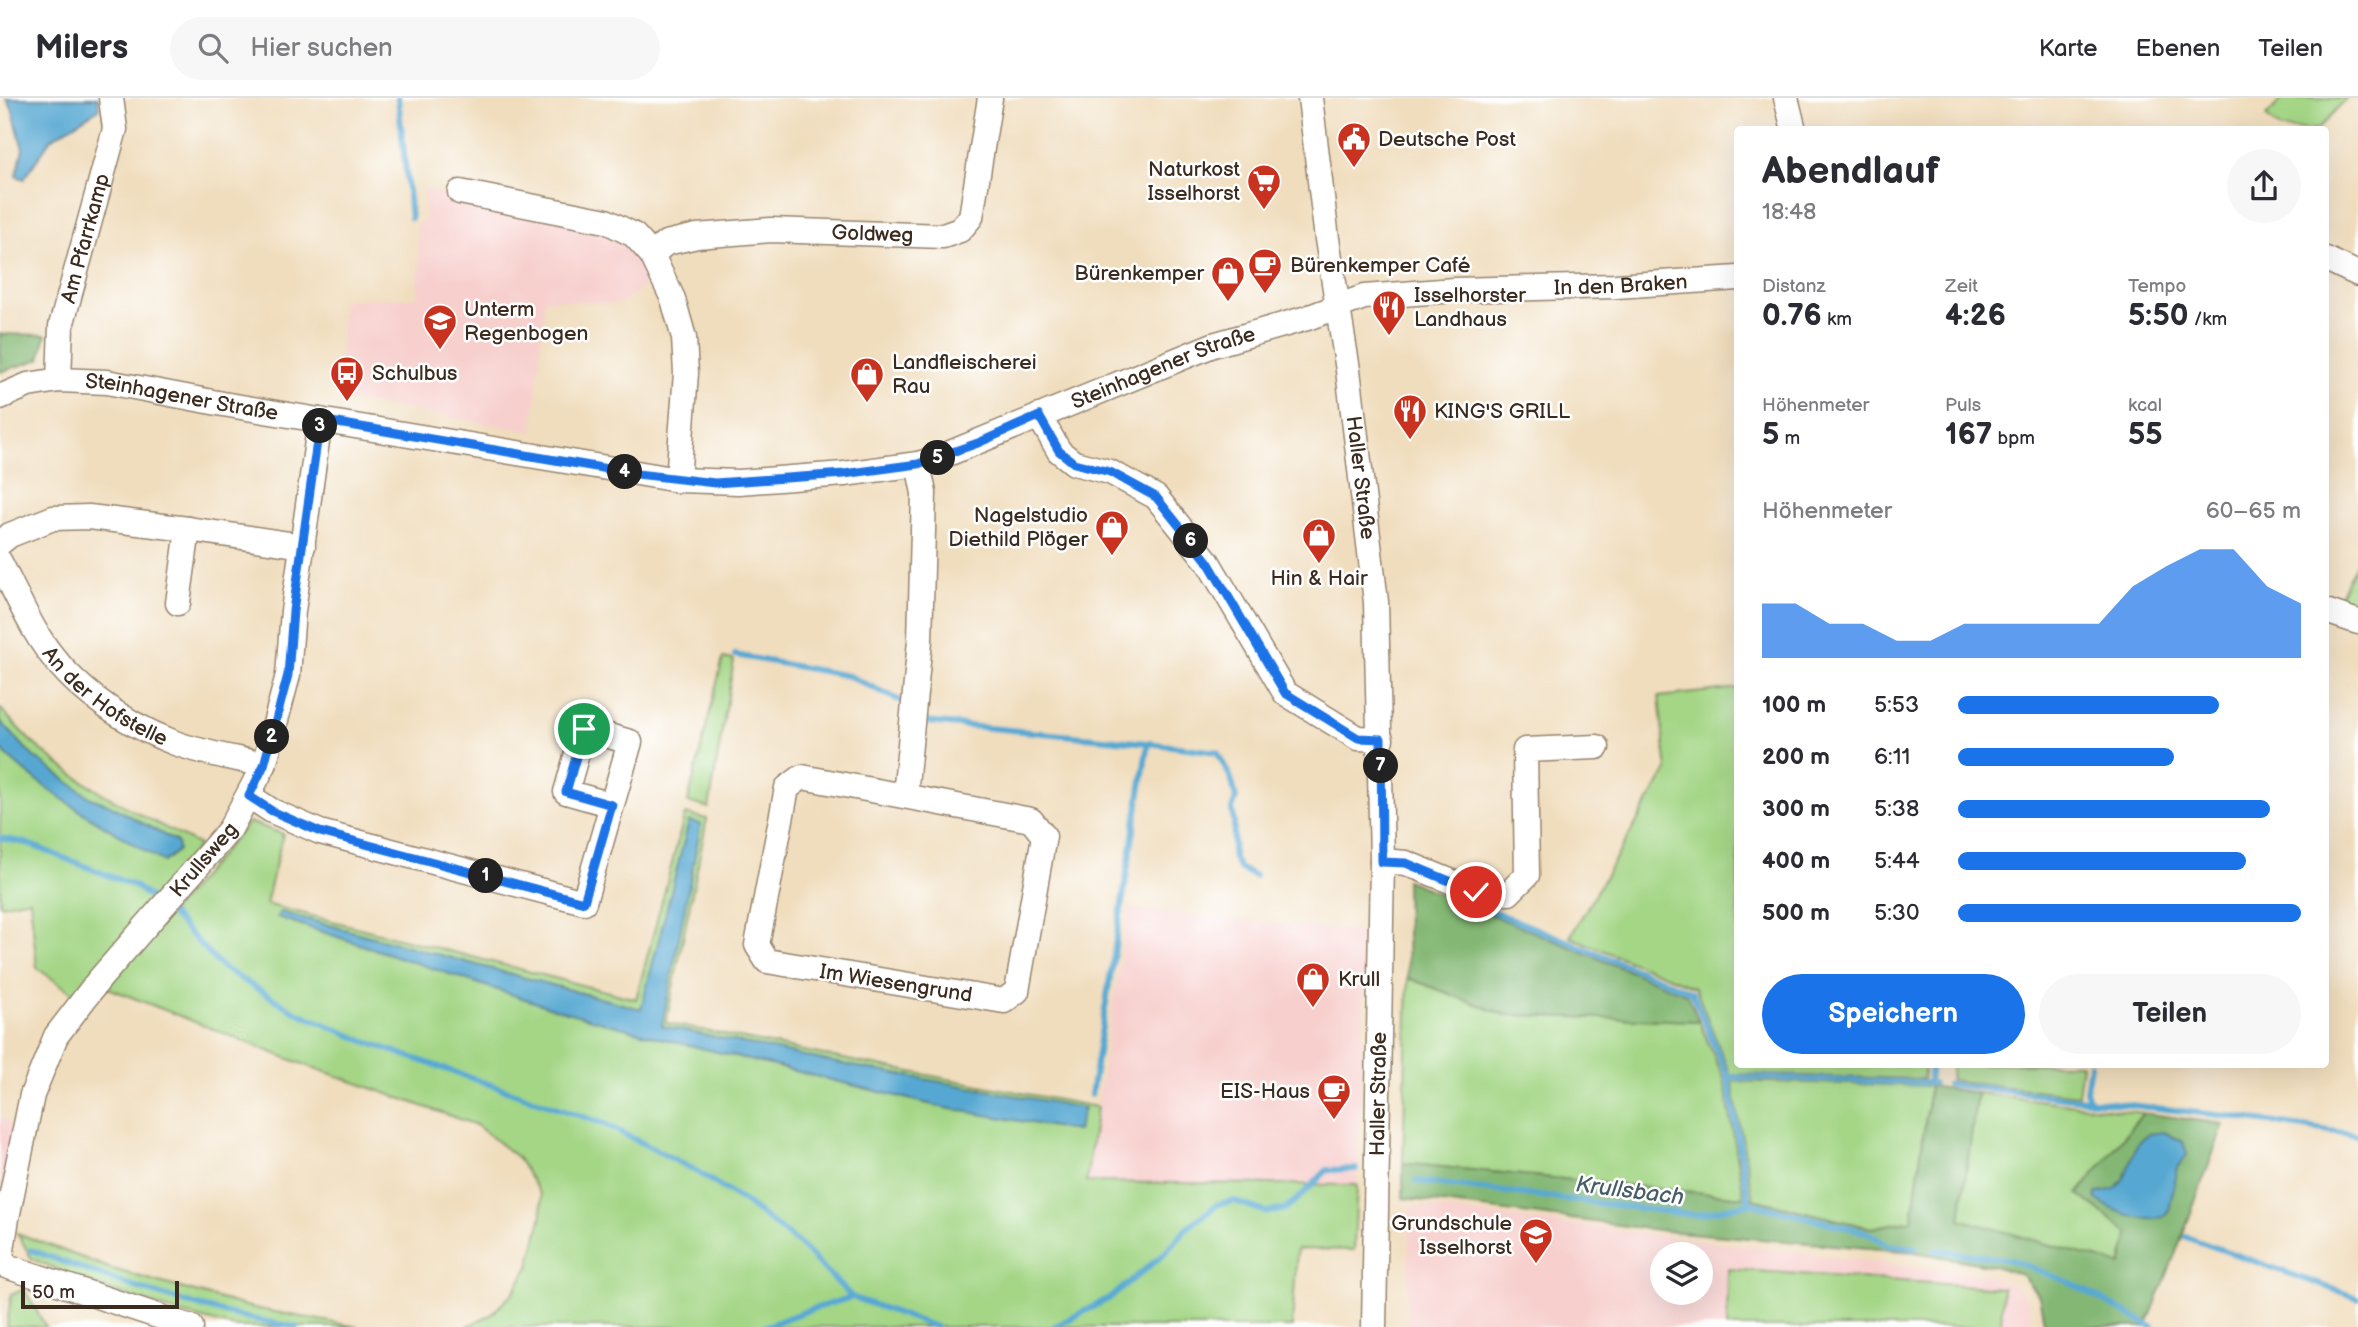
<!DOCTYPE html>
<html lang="de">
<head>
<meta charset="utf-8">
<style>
  :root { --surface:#fff; --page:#f7f7f7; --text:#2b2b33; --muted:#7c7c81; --line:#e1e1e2; --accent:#1a73e8 }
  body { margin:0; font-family:"Balsamiq Sans",sans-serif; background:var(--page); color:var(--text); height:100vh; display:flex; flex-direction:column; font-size:26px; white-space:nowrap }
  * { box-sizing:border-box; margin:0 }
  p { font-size:23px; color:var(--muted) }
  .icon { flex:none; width:38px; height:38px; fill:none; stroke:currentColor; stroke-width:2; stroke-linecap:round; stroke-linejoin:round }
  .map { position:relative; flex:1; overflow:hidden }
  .details { position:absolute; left:1734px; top:28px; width:595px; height:942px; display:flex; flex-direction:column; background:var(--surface); border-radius:7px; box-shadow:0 7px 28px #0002 }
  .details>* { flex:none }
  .buttons { position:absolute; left:1650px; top:1144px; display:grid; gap:14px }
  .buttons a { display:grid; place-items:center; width:63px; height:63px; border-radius:50%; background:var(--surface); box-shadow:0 7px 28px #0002; font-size:35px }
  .scale { position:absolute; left:21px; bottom:18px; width:158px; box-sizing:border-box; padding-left:7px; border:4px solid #3b2a1e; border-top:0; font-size:19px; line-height:24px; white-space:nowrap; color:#3b2a1e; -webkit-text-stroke:5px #fff; paint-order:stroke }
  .pin { position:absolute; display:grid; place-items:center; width:60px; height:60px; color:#fff; margin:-30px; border:4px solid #fff; border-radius:50%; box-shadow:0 2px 7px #0007 }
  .km { position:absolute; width:35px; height:35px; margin:-18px; border-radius:50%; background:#222; color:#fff; font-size:19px; line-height:35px; text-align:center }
  .round { display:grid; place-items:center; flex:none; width:74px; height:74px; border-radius:37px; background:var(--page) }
  .headline { display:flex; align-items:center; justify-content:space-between; height:119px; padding:0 28px }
  h1 { font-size:38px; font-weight:700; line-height:52px }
  .figures { display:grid; grid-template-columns:repeat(3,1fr); gap:10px; height:119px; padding:7px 28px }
  .figures div { display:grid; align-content:center }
  .figures b { font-size:30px; font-weight:700 }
  .figures small { font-size:19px; font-weight:400 }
  .figures p { font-size:19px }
  .chart { height:196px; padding:14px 28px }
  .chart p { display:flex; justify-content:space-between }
  .chart svg { width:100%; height:126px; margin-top:7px; fill:var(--accent); opacity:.7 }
  .button { display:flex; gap:14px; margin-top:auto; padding:14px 28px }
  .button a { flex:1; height:80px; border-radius:42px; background:var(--accent); color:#fff; font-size:28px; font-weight:700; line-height:80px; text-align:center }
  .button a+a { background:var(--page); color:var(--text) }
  ul { padding:0 28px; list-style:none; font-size:23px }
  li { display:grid; grid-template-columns:112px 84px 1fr; align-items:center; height:52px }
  li i { height:18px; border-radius:9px; background:var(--accent) }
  header { display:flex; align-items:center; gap:42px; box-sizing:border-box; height:98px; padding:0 35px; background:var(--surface); border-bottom:2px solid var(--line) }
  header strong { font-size:33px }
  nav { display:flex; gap:38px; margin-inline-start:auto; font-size:24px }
  .search { width:490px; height:63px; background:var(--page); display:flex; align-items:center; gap:18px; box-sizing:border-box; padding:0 24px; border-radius:38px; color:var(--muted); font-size:26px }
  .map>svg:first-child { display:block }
  .built { fill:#f7d0ce; fill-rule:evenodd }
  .green { fill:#a4d686; stroke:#708052; stroke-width:2 }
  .forest { fill:#83b773; stroke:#5f7048; stroke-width:2 }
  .water { fill:#57a8d2; stroke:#496978; stroke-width:2 }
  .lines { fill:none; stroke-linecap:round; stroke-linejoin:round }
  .stream { stroke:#57a8d2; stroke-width:6 }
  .minor-casing { stroke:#96846e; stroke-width:27 }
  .minor { stroke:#fff; stroke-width:24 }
  .route-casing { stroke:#fff; stroke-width:14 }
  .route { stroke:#1a73e8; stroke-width:9 }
  .labels { text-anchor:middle; stroke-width:5; stroke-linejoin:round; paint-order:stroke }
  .poi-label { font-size:21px; fill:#3b2a1e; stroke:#fff; text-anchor:start }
  .street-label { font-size:21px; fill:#3b2a1e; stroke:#fff }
  .water-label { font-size:23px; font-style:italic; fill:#465c66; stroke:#fff }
</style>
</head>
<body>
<header>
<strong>Milers</strong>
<div class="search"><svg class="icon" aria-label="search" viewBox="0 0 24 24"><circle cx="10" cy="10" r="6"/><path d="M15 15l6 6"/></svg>Hier suchen</div>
<nav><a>Karte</a><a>Ebenen</a><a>Teilen</a></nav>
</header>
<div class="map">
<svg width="2358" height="1229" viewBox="0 0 2358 1229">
  <rect width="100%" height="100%" fill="#fff"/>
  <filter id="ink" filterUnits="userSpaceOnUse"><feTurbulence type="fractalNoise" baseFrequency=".0143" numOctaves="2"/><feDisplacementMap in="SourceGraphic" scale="14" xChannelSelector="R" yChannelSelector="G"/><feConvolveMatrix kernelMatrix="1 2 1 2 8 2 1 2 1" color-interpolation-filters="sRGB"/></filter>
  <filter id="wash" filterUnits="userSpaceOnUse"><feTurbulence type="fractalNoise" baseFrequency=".00686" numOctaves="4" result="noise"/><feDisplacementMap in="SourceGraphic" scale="28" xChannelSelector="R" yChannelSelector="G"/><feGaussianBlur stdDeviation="1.57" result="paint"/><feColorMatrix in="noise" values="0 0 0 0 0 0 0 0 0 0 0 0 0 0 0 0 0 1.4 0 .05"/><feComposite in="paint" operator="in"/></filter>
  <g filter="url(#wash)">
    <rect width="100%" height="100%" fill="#f0ddbd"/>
    <path class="built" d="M 423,91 L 603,130 L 620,140 L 635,155 L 651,184 L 619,206 L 545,201 L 533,334 L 339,300 L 342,202 L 418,199 L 417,175 L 420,175 L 416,125 L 425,123 Z
      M 1128,811 L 1366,834 L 1357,1087 L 1085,1084 Z
      M 0,1019 L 13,1027 L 0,1100 Z
      M 1410,1107 L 1989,1178 L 2016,1188 L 2028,1202 L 2033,1229 L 1407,1229 ZM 1662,1157 L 1701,1157 L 1701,1195 L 1662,1195 Z"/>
    <path class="green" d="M 2283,0 L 2347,0 L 2318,31 L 2280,31 L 2266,18 Z
      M 2358,462 L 2358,511 L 2337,503 Z
      M 723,560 L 734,562 L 709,710 L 688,704 Z
      M 1738,590 L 1738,966 L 1925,966 L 1923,981 L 1730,976 L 1695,889 L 1570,839 L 1667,672 L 1659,599 Z
      M 0,610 C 11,622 21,634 33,645 C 82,689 141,717 199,747 L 74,896 L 37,870 L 30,801 L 0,807 Z
      M 685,716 L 707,721 L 666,925 L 858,964 L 1097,1009 L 1086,1084 L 1357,1087 L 1354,1152 L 1297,1151 L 1292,1229 L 465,1229 L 491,1217 L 512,1196 L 529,1169 L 542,1117 L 541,1097 L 517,1059 L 476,1027 L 289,961 L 106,889 L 249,724 L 283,736 L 266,806 L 636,901 Z
      M 1408,880 L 1505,917 L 1699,923 L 1724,981 L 1744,1099 L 1403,1065 Z
      M 1952,966 L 2082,966 L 2078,997 L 1950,982 Z
      M 1732,983 L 1930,988 L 1912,1122 L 1871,1130 L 1753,1101 Z
      M 1977,995 L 2143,1015 L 2078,1096 L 2129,1135 L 2121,1167 L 1959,1121 Z
      M 17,1135 L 112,1171 L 253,1210 L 358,1229 L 234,1229 L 180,1215 L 97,1188 L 32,1161 Z
      M 1728,1171 L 2003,1190 L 2001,1229 L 1727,1229 Z
      M 24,1191 L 46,1229 L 7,1229 L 11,1197 Z"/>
    <path class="forest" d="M 0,236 L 46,237 L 40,261 L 0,274 Z
      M 1406,782 L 1688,897 L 1699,923 L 1505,917 L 1408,880 Z
      M 1930,988 L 1977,995 L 1960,1121 L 2121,1167 L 2129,1135 L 2078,1096 L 2143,1015 L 2224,1026 L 2180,1144 L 2146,1229 L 2045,1229 L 2039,1198 L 2022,1177 L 1994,1168 L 1915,1154 L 1666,1133 L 1403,1100 L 1403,1065 L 1744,1099 L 1871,1130 L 1912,1122 Z"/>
    <path class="water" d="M 6,0 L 98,0 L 99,11 L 51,41 L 24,81 L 16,78 L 23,51 L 12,10 Z
      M 0,623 L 33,658 L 91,700 L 108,706 L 177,744 L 178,752 L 164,764 C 107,730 48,697 0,651 Z
      M 689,723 L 701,726 L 662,928 L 842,966 L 1084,1010 L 1077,1033 L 945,1010 L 660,940 L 552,910 L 277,819 L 280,814 L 641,911 Z
      M 2164,1034 L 2183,1044 L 2187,1057 L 2178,1069 L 2169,1112 L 2163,1119 C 2138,1123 2116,1115 2096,1101 L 2097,1095 L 2115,1091 L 2124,1080 L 2138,1045 L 2148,1036 Z"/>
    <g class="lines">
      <path class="stream" d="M 398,0 L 411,120
        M 735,557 L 849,578 L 901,603
        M 927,624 L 1148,645 L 1091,997
        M 1148,645 L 1217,654 L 1231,680 L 1236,700 L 1232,711 L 1234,725 L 1233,758 L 1239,770 L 1255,778
        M 0,740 L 26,745 L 135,788 L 158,806
        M 1470,804 L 1692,894 L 1728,979 L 1749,1105
        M 167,812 L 223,870 L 294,913 L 364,943 L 605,1026 L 693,1071 L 745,1104 L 798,1145 L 852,1199
        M 1728,979 L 1933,985
        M 1929,984 L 1931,966
        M 1948,986 L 2235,1019 L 2358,1037
        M 2090,1003 L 2086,993 L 2090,966
        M 1417,1083 L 1695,1117 L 1749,1105 L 1866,1134 L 1888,1147 L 1916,1150
        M 2186,1139 L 2358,1200
        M 31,1152 C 117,1184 205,1215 296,1229
        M 1936,1152 L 2012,1162 L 2071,1185 L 2152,1229
        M 764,1229 L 806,1213 L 852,1199 L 936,1229
        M 1054,1229 L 1110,1200 L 1164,1156 L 1188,1129 L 1218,1106 L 1234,1103 L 1266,1114 L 1283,1112 L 1299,1100 L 1327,1072 L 1356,1071"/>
    </g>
  </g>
  <g filter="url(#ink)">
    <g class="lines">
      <g class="minor-casing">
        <g id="minor">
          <path id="s1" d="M 1310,0 L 1327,141 L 1348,272 L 1376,504 L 1382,763 L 1374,1229"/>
          <path d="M 1786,0 L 1794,32"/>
          <path d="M 460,94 L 606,123 L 634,137 L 652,157 L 673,201 L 684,240 L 686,275 L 678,382"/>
          <path id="s2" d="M 652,157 L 666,145 L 697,138 L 771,132 L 943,138 L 960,132 L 971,119 L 990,0"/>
          <path d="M 2326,161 L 2358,176"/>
          <path id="s3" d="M 59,282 L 61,228 L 115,31 L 111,0"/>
          <path id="s4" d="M 0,299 L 28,287 L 59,282 L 107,284 L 223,306 L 637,375 L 678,382 L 739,384 L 844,376 L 918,366 L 938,360 L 1213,247 L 1307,220 L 1364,199 L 1454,192 L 1616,188 L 1738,180"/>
          <path d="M 1039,318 L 1059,353 L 1074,365 L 1110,374 L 1156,399 L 1208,464 L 1285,595 L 1358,640 L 1381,641"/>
          <path d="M 0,445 L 10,437 L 53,420 L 89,419 L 188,431 L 303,448"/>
          <path id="s5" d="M 0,464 C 11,486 22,510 34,531 C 64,584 118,623 175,645 C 202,655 235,660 264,667"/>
          <path d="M 178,505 L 188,431"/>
          <path d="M 2326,513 L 2358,524"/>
          <path d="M 802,679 L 1031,722 L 1044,738 L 1017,893 L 1004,903 L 767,863 L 757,847 L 787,690 Z"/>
          <path d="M 249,698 L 272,713 L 320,734 L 584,804 L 630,644 L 584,631 L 566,694 L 612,707"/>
          <path d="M 905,698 L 920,543 L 924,395 L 918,366"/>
          <path d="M 1382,763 L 1406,765 L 1477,794 L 1509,795 L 1527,777 L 1525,652 L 1597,649"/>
          <path id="s6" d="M 0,1164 L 7,1120 L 32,997 L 56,938 L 98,883 L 230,731 L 264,667 L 288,577 L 293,513 L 320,322"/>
          <path d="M 0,1166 L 191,1229"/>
        </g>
      </g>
      <use href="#minor" class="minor"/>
    </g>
  </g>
  <g class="lines" filter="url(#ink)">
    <g class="route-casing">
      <path id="route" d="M 584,631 L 566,694 L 612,707 L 584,804 L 320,734 L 272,713 L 249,698 L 264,667 L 288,577 L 293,513 L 320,322 L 637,376 L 715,385 L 844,376 L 918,366 L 978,345 L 1039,318 L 1059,353 L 1074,365 L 1110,374 L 1156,399 L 1208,464 L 1285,595 L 1358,640 L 1381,641 L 1382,764 L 1406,765 L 1476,794"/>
    </g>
    <use href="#route" class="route"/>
  </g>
  <defs>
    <g id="civic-pin" transform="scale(1.75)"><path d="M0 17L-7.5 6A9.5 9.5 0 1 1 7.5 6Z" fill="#c8321e" stroke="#fff"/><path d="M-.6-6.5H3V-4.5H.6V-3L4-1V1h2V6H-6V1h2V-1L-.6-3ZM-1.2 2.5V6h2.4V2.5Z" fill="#fff"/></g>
    <g id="supermarket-pin" transform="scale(1.75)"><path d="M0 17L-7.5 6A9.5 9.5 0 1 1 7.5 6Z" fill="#c8321e" stroke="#fff"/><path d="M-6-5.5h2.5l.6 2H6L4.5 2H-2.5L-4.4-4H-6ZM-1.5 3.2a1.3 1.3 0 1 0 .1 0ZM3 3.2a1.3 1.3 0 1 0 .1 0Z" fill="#fff"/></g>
    <g id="cafe-pin" transform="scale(1.75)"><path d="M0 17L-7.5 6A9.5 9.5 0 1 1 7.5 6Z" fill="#c8321e" stroke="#fff"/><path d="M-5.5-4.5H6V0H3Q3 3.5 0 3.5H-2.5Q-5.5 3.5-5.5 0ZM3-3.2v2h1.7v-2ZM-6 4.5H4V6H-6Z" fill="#fff"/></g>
    <g id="shop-pin" transform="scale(1.75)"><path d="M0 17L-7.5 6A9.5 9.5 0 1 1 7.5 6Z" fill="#c8321e" stroke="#fff"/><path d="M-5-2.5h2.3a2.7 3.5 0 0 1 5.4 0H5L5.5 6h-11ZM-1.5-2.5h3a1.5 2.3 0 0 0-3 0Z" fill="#fff"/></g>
    <g id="restaurant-pin" transform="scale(1.75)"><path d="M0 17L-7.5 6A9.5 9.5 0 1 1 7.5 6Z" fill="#c8321e" stroke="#fff"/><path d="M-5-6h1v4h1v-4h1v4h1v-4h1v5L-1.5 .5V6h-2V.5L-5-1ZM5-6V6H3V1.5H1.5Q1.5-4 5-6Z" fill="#fff"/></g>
    <g id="school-pin" transform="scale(1.75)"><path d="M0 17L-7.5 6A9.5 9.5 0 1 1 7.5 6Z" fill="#c8321e" stroke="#fff"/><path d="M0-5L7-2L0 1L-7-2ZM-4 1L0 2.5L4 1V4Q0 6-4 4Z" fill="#fff"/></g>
    <g id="bus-pin" transform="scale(1.75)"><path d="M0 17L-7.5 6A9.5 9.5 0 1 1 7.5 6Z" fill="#c8321e" stroke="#fff"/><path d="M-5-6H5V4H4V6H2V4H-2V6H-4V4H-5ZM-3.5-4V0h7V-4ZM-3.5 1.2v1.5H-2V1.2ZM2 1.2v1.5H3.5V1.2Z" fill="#fff"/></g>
  </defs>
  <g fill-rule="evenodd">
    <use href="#civic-pin" x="1354" y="41"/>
    <use href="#supermarket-pin" x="1264" y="83"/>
    <use href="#cafe-pin" x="1265" y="167"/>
    <use href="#shop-pin" x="1228" y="175"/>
    <use href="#restaurant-pin" x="1389" y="209"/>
    <use href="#school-pin" x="440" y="223"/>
    <use href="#bus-pin" x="347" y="275"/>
    <use href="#shop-pin" x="867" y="276"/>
    <use href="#restaurant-pin" x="1410" y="313"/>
    <use href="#shop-pin" x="1112" y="429"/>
    <use href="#shop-pin" x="1319" y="437"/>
    <use href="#shop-pin" x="1313" y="881"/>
    <use href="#cafe-pin" x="1334" y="993"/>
    <use href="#school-pin" x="1536" y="1137"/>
  </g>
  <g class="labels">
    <g class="poi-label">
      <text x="1378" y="48">Deutsche Post</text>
      <text x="1240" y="78" text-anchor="end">Naturkost<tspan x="1240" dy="24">Isselhorst</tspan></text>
      <text x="1290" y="174">Bürenkemper Café</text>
      <text x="1204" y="182" text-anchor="end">Bürenkemper</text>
      <text x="1414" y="204">Isselhorster<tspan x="1414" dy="24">Landhaus</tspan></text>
      <text x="464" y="218">Unterm<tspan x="464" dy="24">Regenbogen</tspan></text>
      <text x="892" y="271">Landfleischerei<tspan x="892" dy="24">Rau</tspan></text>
      <text x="372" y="282">Schulbus</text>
      <text x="1434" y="320">KING'S GRILL</text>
      <text x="1088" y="424" text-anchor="end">Nagelstudio<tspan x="1088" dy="24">Diethild Plöger</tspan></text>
      <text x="1319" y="487" text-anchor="middle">Hin &amp; Hair</text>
      <text x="1338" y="888">Krull</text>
      <text x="1310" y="1000" text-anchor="end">EIS-Haus</text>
      <text x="1512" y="1132" text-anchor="end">Grundschule<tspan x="1512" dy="24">Isselhorst</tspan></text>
    </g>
    <g class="street-label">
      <text dy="7" stroke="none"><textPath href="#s2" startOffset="226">Goldweg</textPath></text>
      <text dy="7" stroke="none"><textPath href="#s3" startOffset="145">Am Pfarrkamp</textPath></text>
      <text dy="7" stroke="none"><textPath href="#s4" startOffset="1664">In den Braken</textPath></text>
      <text dy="7" stroke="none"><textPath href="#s4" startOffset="1194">Steinhagener Straße</textPath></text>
      <text dy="7" stroke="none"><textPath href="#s4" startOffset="186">Steinhagener Straße</textPath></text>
      <text dy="7" stroke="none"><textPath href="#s1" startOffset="383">Haller Straße</textPath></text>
      <text dy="7" stroke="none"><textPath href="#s5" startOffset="175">An der Hofstelle</textPath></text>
      <text dy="7" stroke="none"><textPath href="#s6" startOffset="464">Krullsweg</textPath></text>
      <text transform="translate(896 885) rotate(9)" y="7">Im Wiesengrund</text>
      <text transform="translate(1378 996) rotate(-89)" y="7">Haller Straße</text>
    </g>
    <g class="water-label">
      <text transform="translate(1630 1092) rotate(7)" y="8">Krullsbach</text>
    </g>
  </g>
</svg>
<div class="buttons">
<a><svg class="icon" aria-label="layers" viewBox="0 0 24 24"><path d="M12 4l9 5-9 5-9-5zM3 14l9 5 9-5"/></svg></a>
</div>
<div class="scale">50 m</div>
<div class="pin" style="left:584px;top:631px;background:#1e9e55"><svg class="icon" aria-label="arrive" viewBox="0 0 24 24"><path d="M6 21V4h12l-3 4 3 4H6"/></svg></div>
<div class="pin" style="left:1476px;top:794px;background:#d93025"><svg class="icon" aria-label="check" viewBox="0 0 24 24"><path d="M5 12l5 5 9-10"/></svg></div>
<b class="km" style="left:486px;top:778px">1</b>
<b class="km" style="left:272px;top:639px">2</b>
<b class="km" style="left:320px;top:328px">3</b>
<b class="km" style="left:625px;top:374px">4</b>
<b class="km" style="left:938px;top:360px">5</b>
<b class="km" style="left:1191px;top:443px">6</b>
<b class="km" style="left:1381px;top:668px">7</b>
<section class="details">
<div class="headline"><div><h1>Abendlauf</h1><p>18:48</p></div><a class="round"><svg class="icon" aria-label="share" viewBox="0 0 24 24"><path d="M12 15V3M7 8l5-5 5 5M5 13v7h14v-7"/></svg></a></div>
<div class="figures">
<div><p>Distanz</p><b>0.76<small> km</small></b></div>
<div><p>Zeit</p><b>4:26</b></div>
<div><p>Tempo</p><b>5:50<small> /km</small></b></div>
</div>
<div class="figures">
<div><p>Höhenmeter</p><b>5<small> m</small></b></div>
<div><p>Puls</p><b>167<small> bpm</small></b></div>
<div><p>kcal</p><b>55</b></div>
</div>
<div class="chart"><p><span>Höhenmeter</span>60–65 m</p>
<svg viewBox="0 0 160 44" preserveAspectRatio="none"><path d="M0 44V25L10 25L20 32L30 32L40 38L50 38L60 32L70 32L80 32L90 32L100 32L110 19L120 12L130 6L140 6L150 19L160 25V44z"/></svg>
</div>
<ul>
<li><b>100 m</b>5:53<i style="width:76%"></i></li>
<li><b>200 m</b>6:11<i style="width:63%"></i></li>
<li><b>300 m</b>5:38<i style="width:91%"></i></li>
<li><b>400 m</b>5:44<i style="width:84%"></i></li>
<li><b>500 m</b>5:30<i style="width:100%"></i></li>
</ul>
<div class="button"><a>Speichern</a><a>Teilen</a></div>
</section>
</div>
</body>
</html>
